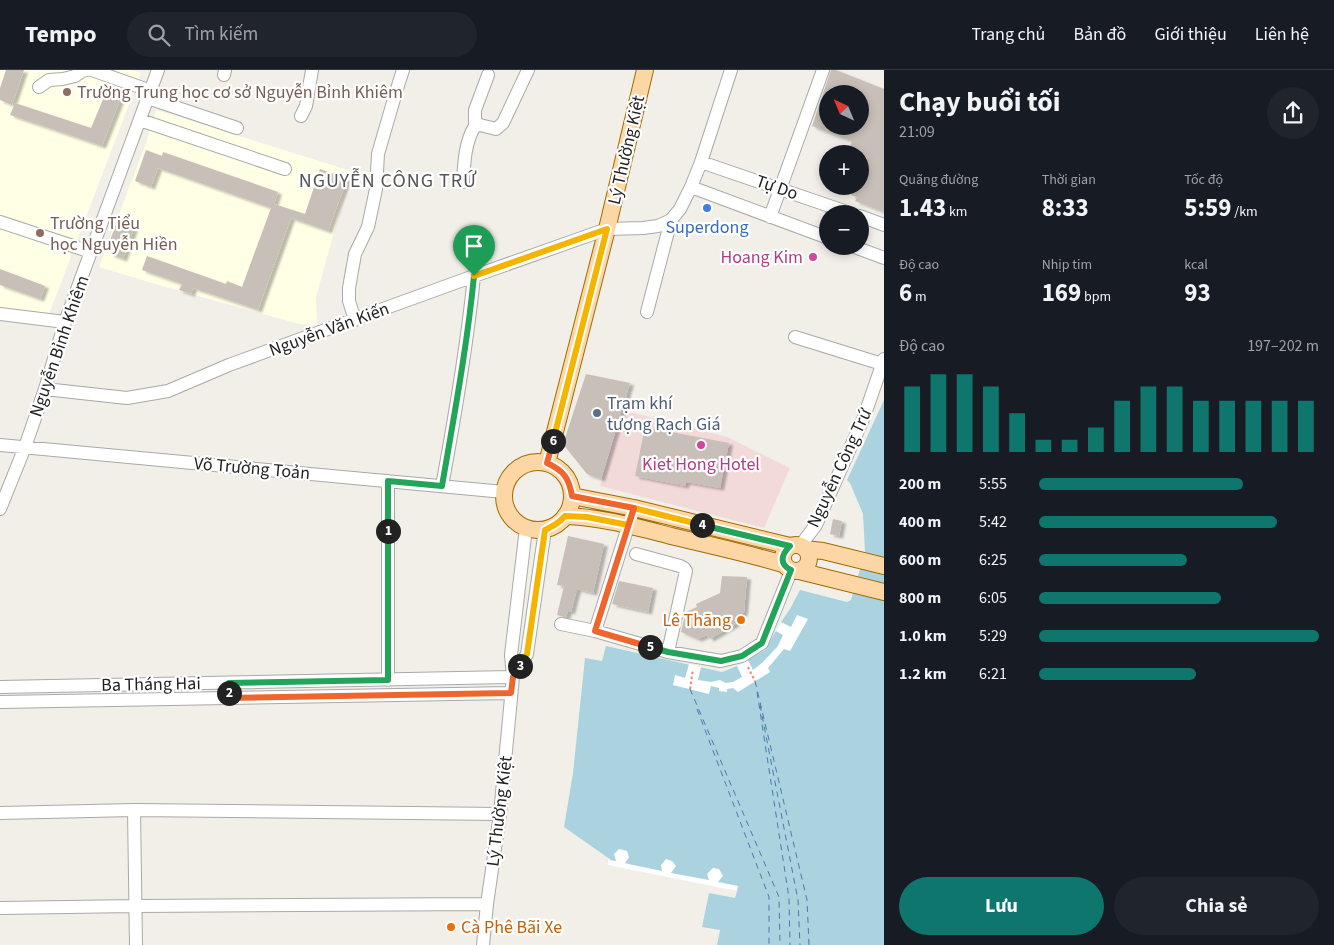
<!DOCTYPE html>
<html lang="vi">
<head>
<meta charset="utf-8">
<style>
  :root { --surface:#171b24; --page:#20242c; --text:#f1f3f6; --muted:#9ea1a6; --line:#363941; --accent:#0f766e }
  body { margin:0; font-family:"Source Sans 3",sans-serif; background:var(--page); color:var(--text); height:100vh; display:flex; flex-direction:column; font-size:19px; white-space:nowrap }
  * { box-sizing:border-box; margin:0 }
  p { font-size:16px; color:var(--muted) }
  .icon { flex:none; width:28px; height:28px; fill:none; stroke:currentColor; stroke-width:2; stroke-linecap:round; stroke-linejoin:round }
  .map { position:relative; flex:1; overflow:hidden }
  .sheet { display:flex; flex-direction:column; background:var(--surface); width:450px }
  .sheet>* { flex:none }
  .needle { width:32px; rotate:316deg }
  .tools { position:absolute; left:819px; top:15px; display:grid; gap:10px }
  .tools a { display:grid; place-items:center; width:50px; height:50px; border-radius:50%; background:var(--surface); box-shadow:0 2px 8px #0003; font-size:25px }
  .pin { position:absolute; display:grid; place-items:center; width:42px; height:42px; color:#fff; margin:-51px -21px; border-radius:50% 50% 50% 0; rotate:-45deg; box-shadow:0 0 5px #0007 }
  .pin .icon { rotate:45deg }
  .km { position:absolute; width:25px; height:25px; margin:-12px; border-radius:50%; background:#222; color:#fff; font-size:14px; line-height:25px; text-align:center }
  .round { display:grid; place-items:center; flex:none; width:52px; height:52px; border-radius:26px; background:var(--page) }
  .summary { display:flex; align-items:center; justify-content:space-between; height:85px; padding:0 15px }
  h1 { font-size:28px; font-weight:700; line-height:38px }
  .figures { display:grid; grid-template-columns:repeat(3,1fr); gap:8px; height:85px; padding:5px 15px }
  .figures div { display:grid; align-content:center }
  .figures b { font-size:25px; font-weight:700 }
  .figures small { font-size:14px; font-weight:400 }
  .figures p { font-size:14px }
  .chart { height:140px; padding:10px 15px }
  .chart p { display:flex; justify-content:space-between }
  .chart svg { width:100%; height:90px; margin-top:5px; stroke:var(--accent); stroke-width:6 }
  .cta { display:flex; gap:10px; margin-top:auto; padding:10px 15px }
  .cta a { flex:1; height:58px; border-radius:30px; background:var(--accent); color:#fff; font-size:20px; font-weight:700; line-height:58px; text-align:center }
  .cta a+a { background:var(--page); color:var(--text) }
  ul { padding:0 15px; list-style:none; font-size:16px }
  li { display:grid; grid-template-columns:80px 60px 1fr; align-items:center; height:38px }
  li i { height:12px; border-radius:6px; background:var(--accent) }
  header { display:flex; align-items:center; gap:30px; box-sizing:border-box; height:70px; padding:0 25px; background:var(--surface); border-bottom:1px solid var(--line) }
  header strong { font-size:24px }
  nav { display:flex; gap:28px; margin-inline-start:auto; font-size:18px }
  .search { width:350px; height:45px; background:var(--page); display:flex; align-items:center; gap:12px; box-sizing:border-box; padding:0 18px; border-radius:28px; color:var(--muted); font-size:19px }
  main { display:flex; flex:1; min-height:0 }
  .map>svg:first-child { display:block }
  .commercial { fill:#f2dad9 }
  .education { fill:#ffffe5 }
  .water { fill:#aad3df }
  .pier { fill:#fff }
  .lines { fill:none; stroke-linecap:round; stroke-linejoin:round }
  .ferry { stroke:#4a7aab; stroke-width:1; stroke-dasharray:6 5; stroke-linecap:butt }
  .building { fill:#c7bfb8; fill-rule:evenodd; filter:url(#shadow) }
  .minor-casing { stroke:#a9a9a9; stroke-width:14 }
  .major-casing { stroke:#a06b00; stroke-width:18 }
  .path { stroke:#fa8072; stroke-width:2; stroke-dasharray:2.5 2.5; stroke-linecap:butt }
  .minor { stroke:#fff; stroke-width:12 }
  .major { stroke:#fcd6a4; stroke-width:16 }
  .split-1-casing { stroke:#fff; stroke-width:10 }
  .split-2-casing { stroke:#fff; stroke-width:10 }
  .split-3-casing { stroke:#fff; stroke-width:10 }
  .split-4-casing { stroke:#fff; stroke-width:10 }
  .split-5-casing { stroke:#fff; stroke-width:10 }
  .split-6-casing { stroke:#fff; stroke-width:10 }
  .split-7-casing { stroke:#fff; stroke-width:10 }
  .split-1 { stroke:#22a559; stroke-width:6 }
  .split-2 { stroke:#22a559; stroke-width:6 }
  .split-3 { stroke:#f0652b; stroke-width:6 }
  .split-4 { stroke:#f5b400; stroke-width:6 }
  .split-5 { stroke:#22a559; stroke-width:6 }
  .split-6 { stroke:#f0652b; stroke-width:6 }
  .split-7 { stroke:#f5b400; stroke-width:6 }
  .education-dot { fill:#8d6e63; stroke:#fff; stroke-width:2 }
  .shop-dot { fill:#3f7fe0; stroke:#fff; stroke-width:2 }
  .hotel-dot { fill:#d1479c; stroke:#fff; stroke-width:2 }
  .service-dot { fill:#5c6f8a; stroke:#fff; stroke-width:2 }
  .food-dot { fill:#e8710a; stroke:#fff; stroke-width:2 }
  .labels { text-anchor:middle; stroke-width:4.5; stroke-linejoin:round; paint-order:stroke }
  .education-label { font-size:18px; fill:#785e54; stroke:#fff; text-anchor:start }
  .street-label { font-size:18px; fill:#222; stroke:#fff }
  .shop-label { font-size:18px; fill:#366cbe; stroke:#fff }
  .hotel-label { font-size:18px; fill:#b23c85; stroke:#fff; text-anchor:end }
  .service-label { font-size:18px; fill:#4e5e75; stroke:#fff; text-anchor:start }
  .food-label { font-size:18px; fill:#c56008; stroke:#fff; text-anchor:end }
  .quarter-label { font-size:20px; letter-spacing:1px; fill:#555; stroke:#fff }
</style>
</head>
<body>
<header>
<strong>Tempo</strong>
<div class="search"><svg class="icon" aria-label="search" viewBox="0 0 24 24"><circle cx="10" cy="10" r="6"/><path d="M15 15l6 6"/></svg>Tìm kiếm</div>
<nav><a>Trang chủ</a><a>Bản đồ</a><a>Giới thiệu</a><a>Liên hệ</a></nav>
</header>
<main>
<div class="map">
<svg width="884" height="875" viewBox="0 0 884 875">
  <defs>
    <filter id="shadow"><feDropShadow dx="4" dy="2.5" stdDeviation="1" flood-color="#0004"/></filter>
  </defs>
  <rect width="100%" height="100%" fill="#f2efe9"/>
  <path class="commercial" d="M 622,340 L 727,367 L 790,398 L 764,458 L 600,416 Z"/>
  <path class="education" d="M 0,0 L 132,0 L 141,3 L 46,252 L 0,245 Z
    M 156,40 L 351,101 L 316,227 L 317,255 L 299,254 L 162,216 L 99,197 L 146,73 Z"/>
  <path class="water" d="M 884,330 L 884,875 L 717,875 L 720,860 L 702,857 L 709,823 L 735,828 L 737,821 L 614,792 L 564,757 L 573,703 L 585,588 L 602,591 L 606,576 L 722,602 L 737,596 L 765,580 L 781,552 L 790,539 L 800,520 L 847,532 L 851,530 L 865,482 L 864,462 L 863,444 L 850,413 L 847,410 Z"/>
  <path class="pier" d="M 797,545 L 808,549 L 790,581 L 784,579 L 768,598 L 770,602 L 738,622 L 733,618 L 727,619 L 727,622 L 719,621 L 719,618 L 711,616 L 709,624 L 673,615 L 675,605 L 685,608 L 689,594 L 701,597 L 698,610 L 711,612 L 720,610 L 726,613 L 733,612 L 742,607 L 737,596 L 748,590 L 753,600 L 762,593 L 778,576 L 783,565 L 776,561 L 781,552 L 791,557 Z
    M 619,779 L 627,781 L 629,787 L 625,793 L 633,795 L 662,801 L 661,795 L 666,789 L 672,791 L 676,796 L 671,803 L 709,810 L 707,804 L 713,798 L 719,799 L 723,806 L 718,812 L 738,816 L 737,821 L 608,795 L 608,790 L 616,791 L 614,784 Z"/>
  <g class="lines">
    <path class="ferry" d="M 755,611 L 807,830 L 809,875
      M 690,619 L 779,827 L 780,875
      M 757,622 L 789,828 L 790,875
      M 760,635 L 798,830 L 800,875
      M 697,639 L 769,827 L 769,875"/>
  </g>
  <path class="building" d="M 6,0 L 24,0 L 12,35 L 0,30 L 0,18 Z
    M 831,0 L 836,0 L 884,19 L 884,142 L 855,131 L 857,127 L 851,125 L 855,116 L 860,116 L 860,104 L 867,87 L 849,79 L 852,71 L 812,56 ZM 828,24 L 860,24 L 860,56 L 828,56 Z
    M 109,15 L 124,20 L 102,76 L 10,45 L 15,33 L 91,58 Z
    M 146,80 L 162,86 L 163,82 L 278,122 L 274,134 L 305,144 L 320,99 L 347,109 L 328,161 L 291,148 L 258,240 L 193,218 L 191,224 L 179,220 L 182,214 L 142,200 L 147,186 L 226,214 L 227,211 L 242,217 L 271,138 L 158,98 L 151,117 L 135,111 Z
    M 117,152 L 134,158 L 123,189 L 110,184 L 112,179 L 107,178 Z
    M 0,199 L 45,216 L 40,229 L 0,215 Z
    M 586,304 L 630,313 L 601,409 L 587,404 L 563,374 Z
    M 645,357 L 729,373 L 720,418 L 686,412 L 685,416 L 635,406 Z
    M 833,449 L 842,451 L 839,466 L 830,464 Z
    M 568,466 L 604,474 L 593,523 L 577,519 L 571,542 L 568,541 L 566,547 L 557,545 L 564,516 L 557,515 Z
    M 722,506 L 747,507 L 744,542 L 735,550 L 737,553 L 710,569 L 707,565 L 698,569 L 681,562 L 685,545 L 688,541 L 697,537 L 696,534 L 720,523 Z
    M 619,511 L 653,518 L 648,542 L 612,534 Z"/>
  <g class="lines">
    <g class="minor-casing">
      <path id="minor" d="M 92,0 L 151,21
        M 224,5 L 225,0
        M 39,17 L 49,10 L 63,9 L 75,6 L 82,1 L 87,0
        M 148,28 L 237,58
        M 301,46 L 306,36 L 312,0
        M 140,50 L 285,99
        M 475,56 L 475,40 L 488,5
        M 701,92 L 853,144
        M 463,112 C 464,94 465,71 475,56 L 480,55 L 496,59 L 503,53 L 528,0
        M 691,117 L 828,168
        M 860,146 L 884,155
        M 770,147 L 823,0
        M 0,152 L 91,182
        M 852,176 L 884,188
        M 647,242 L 671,150
        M 0,244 L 65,252
        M 355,250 L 349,231 L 349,218 L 355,184 L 368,157 L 376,119 L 378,84 L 396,22 L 403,0
        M 795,267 L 882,294
        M 45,319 L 127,328 L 168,321 L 229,295 L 474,206 L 607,159 L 643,158 L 658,156 L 671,150 L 680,139 L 691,117 L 701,92 L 731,0
        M 0,375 L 504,422
        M 388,411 L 388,610
        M 442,416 C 455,346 467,277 474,206
        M 0,439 L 25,377 L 45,319 L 65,252 L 158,0
        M 800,476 L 816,455 L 864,347 L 884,289
        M 636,484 L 680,496 L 684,498 L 686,501 L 668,582
        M 561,554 L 595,561 L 668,582 L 721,591 L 742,586 L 762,573 L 791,501
        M 595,561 L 634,438
        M 513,607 L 527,584 L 545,460
        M 0,617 L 513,607
        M 0,632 L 511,623
        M 134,740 L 136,875
        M 0,743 L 134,740 L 500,744
        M 0,838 L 136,836 L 487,834
        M 483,875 L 487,834 L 500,744 L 513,607 L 511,585 L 526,458"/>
    </g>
    <g class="major-casing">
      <path id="major" d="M504 426a34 34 0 1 1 68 0a34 34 0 1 1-68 0Z
        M 547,393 L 607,159 L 645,0
        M 572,426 L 634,438 L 790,476
        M 565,446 C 601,447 636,457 671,466 C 709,475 746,483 783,494
        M783 488a13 13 0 1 1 26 0a13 13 0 1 1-26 0Z
        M 805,479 L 823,481 L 884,496
        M 799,501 L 884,522"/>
    </g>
    <path class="path" d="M 748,597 L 755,611
      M 690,619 L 693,599"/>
    <use href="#minor" class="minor"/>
    <use href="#major" class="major"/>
  </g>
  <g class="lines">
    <g class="split-1-casing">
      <path id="split-1" d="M 388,461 L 388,411 L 442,416 C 454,346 467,277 474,206"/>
    </g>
    <g class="split-2-casing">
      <path id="split-2" d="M 229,623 L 229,613 L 388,610 L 388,461"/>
    </g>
    <g class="split-3-casing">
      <path id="split-3" d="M 229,623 L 228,628 L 511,623 L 513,607 L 520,596"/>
    </g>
    <g class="split-4-casing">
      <path id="split-4" d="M 520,596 L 527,584 L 545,460 C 553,456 559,453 565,446 L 587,447 L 628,455 L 634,438 L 702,455"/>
    </g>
    <g class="split-5-casing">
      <path id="split-5" d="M 650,577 L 668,582 L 721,591 L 742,586 L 762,573 L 791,500 C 779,494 781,485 790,476 L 702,455"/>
    </g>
    <g class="split-6-casing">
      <path id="split-6" d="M 553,371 L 547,393 C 564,401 569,408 572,426 L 634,438 L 595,561 L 650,577"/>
    </g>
    <g class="split-7-casing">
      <path id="split-7" d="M 474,206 L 607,159 L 553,371"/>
    </g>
    <use href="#split-1" class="split-1"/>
    <use href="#split-2" class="split-2"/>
    <use href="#split-3" class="split-3"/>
    <use href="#split-4" class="split-4"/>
    <use href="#split-5" class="split-5"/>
    <use href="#split-6" class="split-6"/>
    <use href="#split-7" class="split-7"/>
  </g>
  <g class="education-dot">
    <circle cx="67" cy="22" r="5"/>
    <circle cx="40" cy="163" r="5"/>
  </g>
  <circle class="shop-dot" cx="707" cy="138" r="5"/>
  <g class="hotel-dot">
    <circle cx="813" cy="187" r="5"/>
    <circle cx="701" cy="375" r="5"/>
  </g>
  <circle class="service-dot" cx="597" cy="343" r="5"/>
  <g class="food-dot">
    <circle cx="741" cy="550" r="5"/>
    <circle cx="451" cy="857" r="5"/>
  </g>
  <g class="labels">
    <g class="education-label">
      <text x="77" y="28">Trường Trung học cơ sở Nguyễn Bỉnh Khiêm</text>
      <text x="50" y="159">Trường Tiểu<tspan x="50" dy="21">học Nguyễn Hiền</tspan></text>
    </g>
    <g class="street-label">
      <text transform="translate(626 80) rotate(-77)" y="6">Lý Thường Kiệt</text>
      <text transform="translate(777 117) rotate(19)" y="6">Tự Do</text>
      <text transform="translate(329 259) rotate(-20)" y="6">Nguyễn Văn Kiến</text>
      <text transform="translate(59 276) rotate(-71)" y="6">Nguyễn Bỉnh Khiêm</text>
      <text transform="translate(252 398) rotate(5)" y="6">Võ Trường Toản</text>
      <text transform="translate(839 398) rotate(-65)" y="6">Nguyễn Công Trứ</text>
      <text transform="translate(151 614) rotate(-1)" y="6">Ba Tháng Hai</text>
      <text transform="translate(499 741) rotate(-83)" y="6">Lý Thường Kiệt</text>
    </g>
    <g class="shop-label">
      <text x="707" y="163">Superdong</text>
    </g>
    <g class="hotel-label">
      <text x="803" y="193">Hoang Kim</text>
      <text x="701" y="400" text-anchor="middle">Kiet Hong Hotel</text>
    </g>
    <g class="service-label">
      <text x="607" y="339">Trạm khí<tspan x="607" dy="21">tượng Rạch Giá</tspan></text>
    </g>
    <g class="food-label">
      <text x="731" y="556">Lê Thāng</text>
      <text x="461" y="863" text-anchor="start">Cà Phê Bãi Xe</text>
    </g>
    <g class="quarter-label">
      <text x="388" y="117">NGUYỄN CÔNG TRỨ</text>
    </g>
  </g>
</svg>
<div class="tools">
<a><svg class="needle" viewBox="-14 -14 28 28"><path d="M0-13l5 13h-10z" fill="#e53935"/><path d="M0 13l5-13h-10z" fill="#9ea1a6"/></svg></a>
<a>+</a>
<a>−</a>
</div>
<div class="pin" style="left:474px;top:206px;background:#1e9e55"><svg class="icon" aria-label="arrive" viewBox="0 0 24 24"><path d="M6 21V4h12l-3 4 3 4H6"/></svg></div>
<b class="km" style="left:388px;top:461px">1</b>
<b class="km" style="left:229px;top:623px">2</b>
<b class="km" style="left:520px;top:596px">3</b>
<b class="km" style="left:702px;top:455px">4</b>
<b class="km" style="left:650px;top:577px">5</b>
<b class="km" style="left:553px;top:371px">6</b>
</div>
<section class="sheet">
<div class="summary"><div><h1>Chạy buổi tối</h1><p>21:09</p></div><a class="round"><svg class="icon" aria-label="share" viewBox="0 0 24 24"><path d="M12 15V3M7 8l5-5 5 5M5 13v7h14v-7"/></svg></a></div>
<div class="figures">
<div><p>Quãng đường</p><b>1.43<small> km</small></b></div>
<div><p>Thời gian</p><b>8:33</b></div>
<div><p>Tốc độ</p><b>5:59<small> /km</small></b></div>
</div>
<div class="figures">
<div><p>Độ cao</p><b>6<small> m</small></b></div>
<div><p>Nhịp tim</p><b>169<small> bpm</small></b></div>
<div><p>kcal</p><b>93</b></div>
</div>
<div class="chart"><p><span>Độ cao</span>197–202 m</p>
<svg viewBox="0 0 160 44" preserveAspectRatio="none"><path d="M5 44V12M15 44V6M25 44V6M35 44V12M45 44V25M55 44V38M65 44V38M75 44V32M85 44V19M95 44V12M105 44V12M115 44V19M125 44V19M135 44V19M145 44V19M155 44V19"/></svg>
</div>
<ul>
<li><b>200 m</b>5:55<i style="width:73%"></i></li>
<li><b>400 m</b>5:42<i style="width:85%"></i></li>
<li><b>600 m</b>6:25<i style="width:53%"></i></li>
<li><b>800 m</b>6:05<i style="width:65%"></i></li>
<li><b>1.0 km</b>5:29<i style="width:100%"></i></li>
<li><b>1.2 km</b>6:21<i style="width:56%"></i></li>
</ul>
<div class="cta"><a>Lưu</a><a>Chia sẻ</a></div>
</section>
</main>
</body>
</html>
